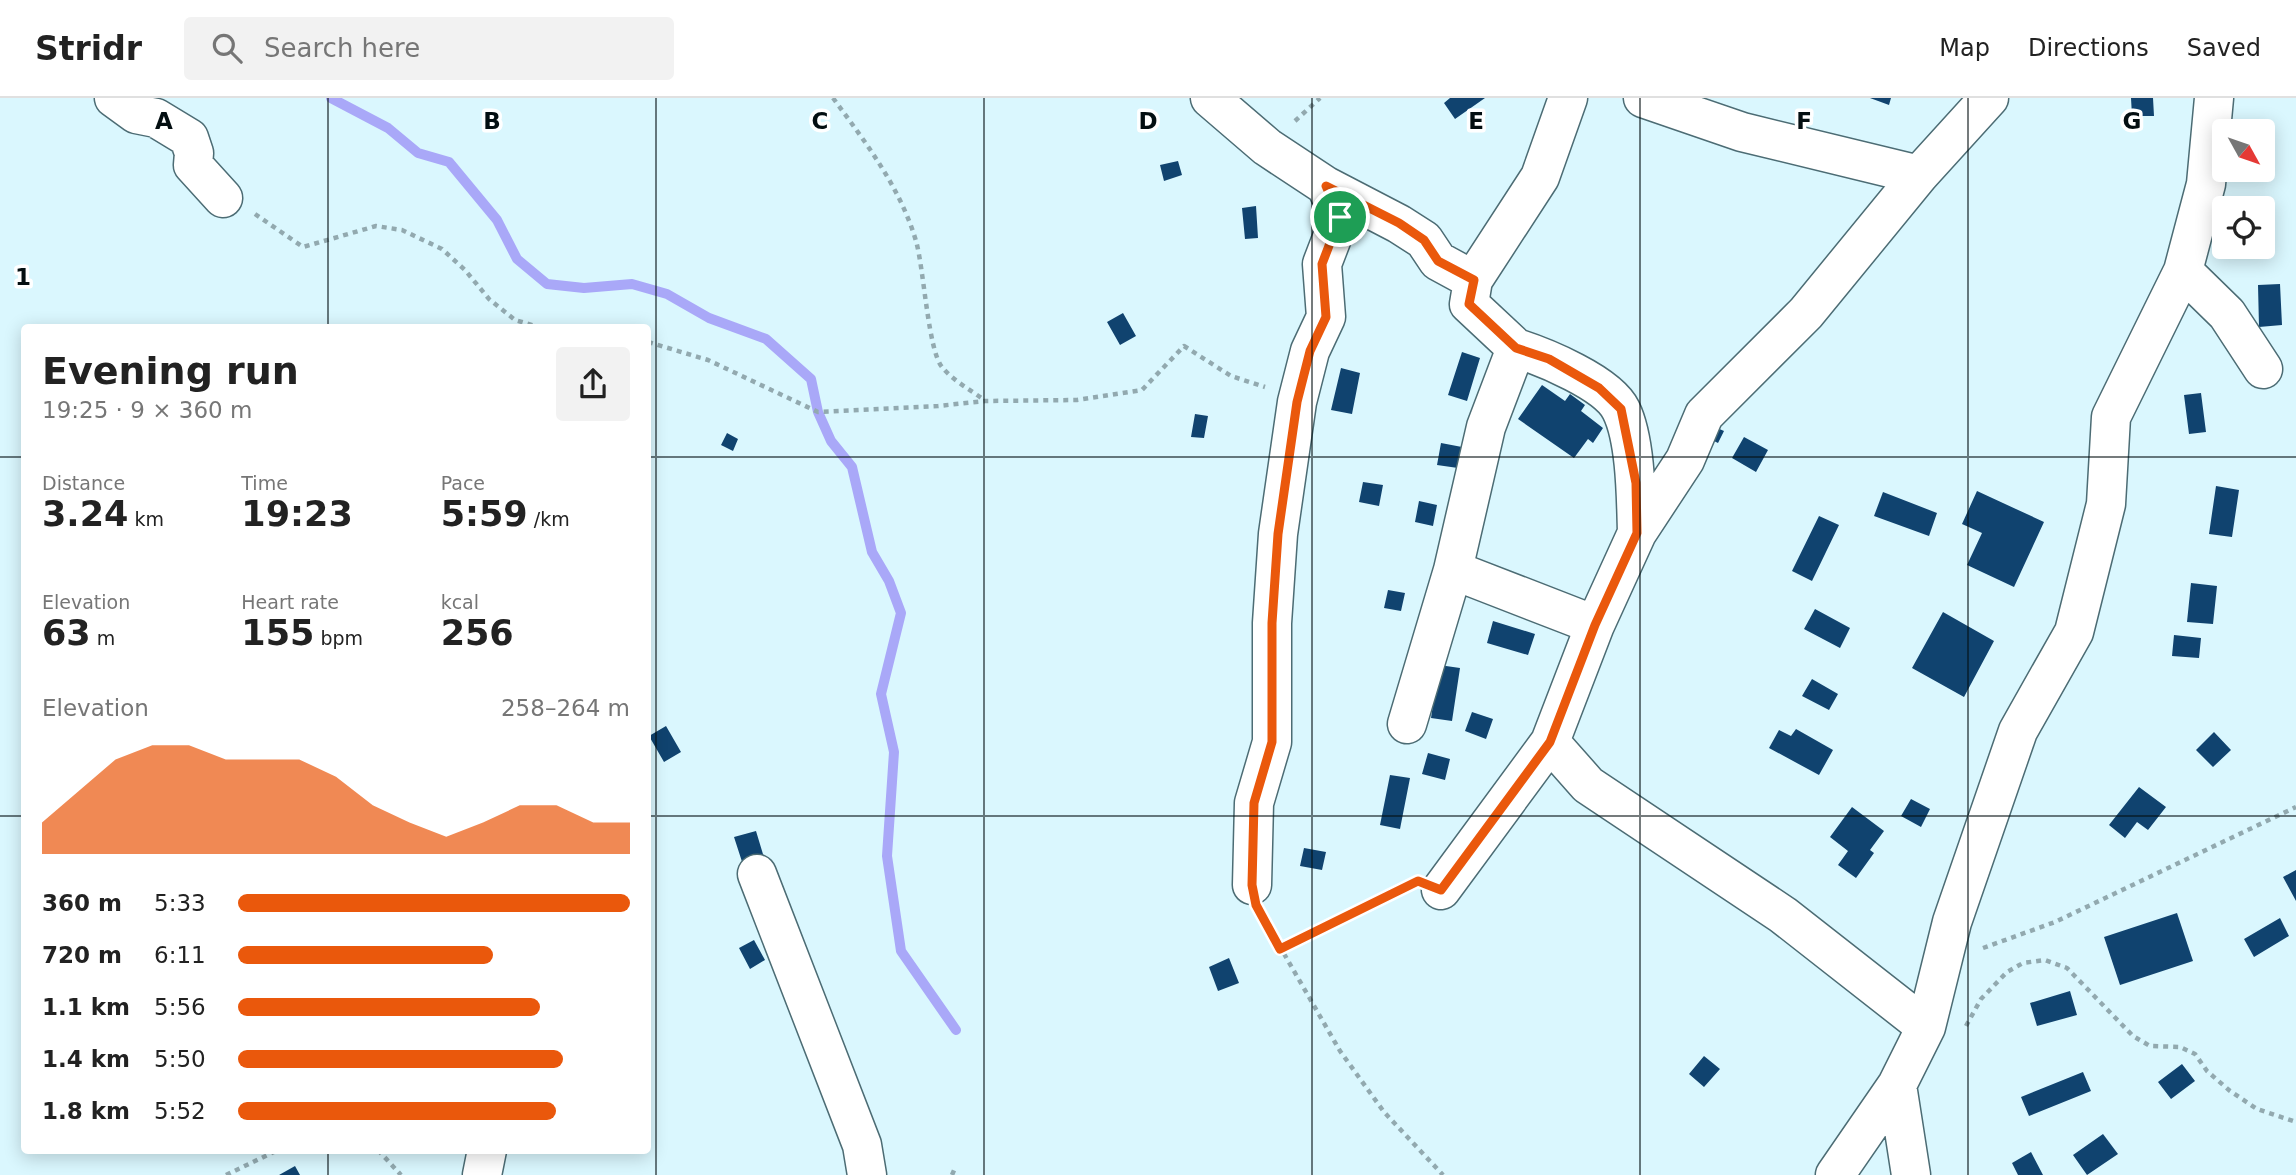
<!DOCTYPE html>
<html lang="en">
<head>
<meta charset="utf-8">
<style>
  :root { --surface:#fff; --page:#f2f2f2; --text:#222; --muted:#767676; --line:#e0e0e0; --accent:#ea580c }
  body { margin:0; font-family:"DejaVu Sans",sans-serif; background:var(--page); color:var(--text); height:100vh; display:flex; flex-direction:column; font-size:26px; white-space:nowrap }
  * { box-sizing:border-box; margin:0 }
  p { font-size:23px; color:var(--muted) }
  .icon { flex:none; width:38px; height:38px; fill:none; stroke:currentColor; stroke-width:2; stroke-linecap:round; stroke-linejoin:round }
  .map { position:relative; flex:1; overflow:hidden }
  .side { position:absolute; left:21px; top:226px; width:630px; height:830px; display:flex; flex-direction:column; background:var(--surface); border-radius:7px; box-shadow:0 4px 18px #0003 }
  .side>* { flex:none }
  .needle { width:46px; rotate:130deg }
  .controls { position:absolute; left:2212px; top:21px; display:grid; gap:14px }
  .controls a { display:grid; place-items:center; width:63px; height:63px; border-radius:7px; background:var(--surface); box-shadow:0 4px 18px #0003; font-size:35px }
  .pin { position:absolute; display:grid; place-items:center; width:60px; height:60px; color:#fff; margin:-30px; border:4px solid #fff; border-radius:50%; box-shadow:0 2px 7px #0007 }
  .round { display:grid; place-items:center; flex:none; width:74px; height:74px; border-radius:7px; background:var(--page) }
  .overview { display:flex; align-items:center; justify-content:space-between; height:119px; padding:0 21px }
  h1 { font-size:38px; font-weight:700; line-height:52px }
  .figures { display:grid; grid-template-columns:repeat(3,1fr); gap:10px; height:119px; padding:7px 21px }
  .figures div { display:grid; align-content:center }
  .figures b { font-size:35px; font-weight:700 }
  .figures small { font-size:19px; font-weight:400 }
  .figures p { font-size:19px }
  .chart { height:196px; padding:14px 21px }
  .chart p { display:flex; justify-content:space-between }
  .chart svg { width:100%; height:126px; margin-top:7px; fill:var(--accent); opacity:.7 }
  ul { padding:0 21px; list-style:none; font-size:23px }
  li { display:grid; grid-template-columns:112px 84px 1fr; align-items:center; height:52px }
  li i { height:18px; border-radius:9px; background:var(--accent) }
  header { display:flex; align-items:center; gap:42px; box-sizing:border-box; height:98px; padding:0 35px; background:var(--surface); border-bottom:2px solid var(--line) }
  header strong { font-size:33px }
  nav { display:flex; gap:38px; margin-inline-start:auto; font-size:24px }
  .search { width:490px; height:63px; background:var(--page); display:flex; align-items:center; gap:18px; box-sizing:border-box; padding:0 24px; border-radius:7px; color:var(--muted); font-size:26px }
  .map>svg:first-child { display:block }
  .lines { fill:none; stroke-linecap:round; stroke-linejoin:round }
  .stream { stroke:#a9a8f8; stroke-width:10 }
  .building { fill:#10436f }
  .minor-casing { stroke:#4c6c74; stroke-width:41 }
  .path { stroke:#92a9af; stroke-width:4.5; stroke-dasharray:5 5; stroke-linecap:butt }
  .minor { stroke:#fff; stroke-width:38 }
  .route-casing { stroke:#fff; stroke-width:14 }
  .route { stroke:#ea580c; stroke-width:9 }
  .grid { fill:none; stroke:#030e11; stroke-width:2; stroke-opacity:0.55 }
  .grid-label { font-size:23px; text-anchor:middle; font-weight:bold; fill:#030e11; stroke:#fff; stroke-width:7; stroke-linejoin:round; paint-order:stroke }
</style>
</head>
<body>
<header>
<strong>Stridr</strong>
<div class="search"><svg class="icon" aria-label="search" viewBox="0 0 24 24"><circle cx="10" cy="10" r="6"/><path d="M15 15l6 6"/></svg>Search here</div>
<nav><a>Map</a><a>Directions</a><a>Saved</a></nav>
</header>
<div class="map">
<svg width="2296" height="1077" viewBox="0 0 2296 1077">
  <rect width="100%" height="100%" fill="#daf7fe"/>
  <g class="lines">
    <path class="stream" d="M 331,0 L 388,30 L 418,55 L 449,64 L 497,122 L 517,161 L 547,186 L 584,190 L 632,186 L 667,196 L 709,220 L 766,241 L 811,281 L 818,314 L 831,343 L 852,369 L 872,454 L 889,483 L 901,515 L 881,596 L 894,654 L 887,758 L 901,853 L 956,932"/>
  </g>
  <path class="building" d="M 1450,0 L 1485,0 L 1455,21 L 1444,5 Z
    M 1870,0 L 1891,0 L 1889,7 Z
    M 2131,0 L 2153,0 L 2154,18 L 2132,18 Z
    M 1178,63 L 1182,77 L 1164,83 L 1160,67 Z
    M 1256,108 L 1258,140 L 1245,141 L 1242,110 Z
    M 2280,186 L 2282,227 L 2259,229 L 2258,187 Z
    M 1123,215 L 1136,238 L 1120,247 L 1107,224 Z
    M 1462,254 L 1480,260 L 1467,303 L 1448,297 Z
    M 1341,270 L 1360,275 L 1352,316 L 1331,312 Z
    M 1542,287 L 1565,303 L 1570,296 L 1585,307 L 1581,313 L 1603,330 L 1593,345 L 1588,341 L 1574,360 L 1518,321 Z
    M 2201,295 L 2206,334 L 2189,336 L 2184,297 Z
    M 1195,316 L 1208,318 L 1204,340 L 1191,339 Z
    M 1715,329 L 1724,333 L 1718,345 L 1710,341 Z
    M 727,335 L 738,341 L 733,353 L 721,347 Z
    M 1744,339 L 1768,352 L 1756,374 L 1732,360 Z
    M 1441,345 L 1462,349 L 1458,370 L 1437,367 Z
    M 1363,384 L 1383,387 L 1379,408 L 1359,404 Z
    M 2216,388 L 2239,392 L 2232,439 L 2209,436 Z
    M 1977,393 L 2044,424 L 2014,489 L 1967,467 L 1982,435 L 1962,426 Z
    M 1883,394 L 1937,415 L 1929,438 L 1874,418 Z
    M 1419,403 L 1437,407 L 1433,428 L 1415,424 Z
    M 1819,418 L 1839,427 L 1812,483 L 1792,473 Z
    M 2191,485 L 2217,488 L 2213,526 L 2187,524 Z
    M 1388,492 L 1405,495 L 1401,513 L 1384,510 Z
    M 1815,511 L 1850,530 L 1840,550 L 1804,531 Z
    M 1943,514 L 1994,543 L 1964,599 L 1912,570 Z
    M 1493,523 L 1535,536 L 1528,557 L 1487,545 Z
    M 2174,537 L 2201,540 L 2199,560 L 2172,558 Z
    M 1439,567 L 1460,570 L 1452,623 L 1431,620 Z
    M 1812,581 L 1838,596 L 1829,612 L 1802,598 Z
    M 1472,614 L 1493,621 L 1486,641 L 1465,633 Z
    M 666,628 L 681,654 L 664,664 L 649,638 Z
    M 1796,631 L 1833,652 L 1819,677 L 1769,650 L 1779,632 L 1791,638 Z
    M 2214,634 L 2231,652 L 2213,669 L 2196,652 Z
    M 1428,655 L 1450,661 L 1445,682 L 1422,676 Z
    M 1390,677 L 1410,680 L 1400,731 L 1380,727 Z
    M 2139,689 L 2166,709 L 2148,732 L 2137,724 L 2125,740 L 2109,727 Z
    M 1911,701 L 1930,711 L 1921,729 L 1901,718 Z
    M 1852,709 L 1884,733 L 1870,752 L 1874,755 L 1856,780 L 1838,767 L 1848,753 L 1830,739 Z
    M 756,733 L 766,766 L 745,773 L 734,739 Z
    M 1304,750 L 1326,754 L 1322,772 L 1300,768 Z
    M 2296,772 L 2296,803 L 2283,779 Z
    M 2177,815 L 2193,863 L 2120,887 L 2104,839 Z
    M 2280,820 L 2289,838 L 2254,859 L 2244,841 Z
    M 754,842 L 765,862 L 750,871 L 739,850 Z
    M 1229,860 L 1239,885 L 1218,893 L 1209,869 Z
    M 2070,893 L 2077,917 L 2037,928 L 2030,905 Z
    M 1704,958 L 1720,971 L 1704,989 L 1689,976 Z
    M 2182,966 L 2195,983 L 2171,1001 L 2158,984 Z
    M 2083,974 L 2091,993 L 2029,1018 L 2021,999 Z
    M 2103,1036 L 2118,1056 L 2087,1077 L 2073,1057 Z
    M 2031,1054 L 2043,1077 L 2018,1077 L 2012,1065 Z
    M 295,1068 L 300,1077 L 279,1077 Z"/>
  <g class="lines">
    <g class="minor-casing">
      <path id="minor" d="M 114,0 L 136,16 L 156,20 L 189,40 L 194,55 L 193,67 L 223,100
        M 1210,0 L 1267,49 L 1326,88 L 1340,119 L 1322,166 L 1326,219 L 1310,253 L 1297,304 L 1278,436 L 1272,525 L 1272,644 L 1254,705 L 1252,787
        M 1643,0 L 1742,34 L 1919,77
        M 1326,88 L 1399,126 L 1424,142 L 1438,163 L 1473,182
        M 2183,173 L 2227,216 L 2263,271
        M 1516,250 C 1544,259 1608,285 1621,312 C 1636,342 1636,401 1637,435
        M 1453,472 L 1595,527
        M 1407,626 L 1453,472 L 1486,329 L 1516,250 L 1469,206 L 1473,182 L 1540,79 L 1568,0
        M 1550,644 L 1588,687 L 1783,817 L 1926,929
        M 757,776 L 862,1047 L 867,1077
        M 1441,792 L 1550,644 L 1595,527 L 1637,435 L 1685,362 L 1704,317 L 1806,215 L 1919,77 L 1989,0
        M 482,1077 L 487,1052
        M 1835,1077 L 1897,987
        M 1911,1077 L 1897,987 L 1926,929 L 1952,824 L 2018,633 L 2074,534 L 2106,406 L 2111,319 L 2183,173 L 2206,86 L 2214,0"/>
    </g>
    <path class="path" d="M 833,0 C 866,45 900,89 916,143 C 924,171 928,252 942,269 C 952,282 971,292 984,302
      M 1295,23 L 1320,0
      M 255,116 L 303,149 L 376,128 L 402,132 L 442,151 L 465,172 L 489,201 L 515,222 L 539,229
      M 648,244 L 708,262 L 818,314 L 938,308 L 985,303 L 1077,302 L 1142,292 L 1184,248 L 1231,278 L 1265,289
      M 1264,821 L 1340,953 L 1384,1014 L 1443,1077
      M 1983,850 L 2055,824 L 2296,709
      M 1280,851 L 1405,790
      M 1966,928 L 1981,901 L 2007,874 L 2023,865 L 2045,862 L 2067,870 L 2133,938 L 2150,948 L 2180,949 L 2195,956 L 2207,973 L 2230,993 L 2257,1011 L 2296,1024
      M 378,1052 L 401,1077
      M 226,1077 L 278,1052
      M 952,1077 L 955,1070"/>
    <use href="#minor" class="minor"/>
  </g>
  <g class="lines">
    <g class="route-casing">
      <path id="route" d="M 1326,88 L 1399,125 L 1424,142 L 1438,163 L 1474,182 L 1469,206 L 1516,250 L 1549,261 L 1599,290 L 1621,311 L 1636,385 L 1637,435 L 1595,527 L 1550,644 L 1441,792 L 1418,783 L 1280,851 L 1256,807 L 1252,787 L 1254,705 L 1272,644 L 1272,525 L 1278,436 L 1297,304 L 1310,253 L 1326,219 L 1322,166 L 1340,119 Z"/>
    </g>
    <use href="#route" class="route"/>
  </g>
  <path class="grid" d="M 328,0 L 328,229M 656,0 L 656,1077M 984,0 L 984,1077M 1312,0 L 1312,1077M 1640,0 L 1640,1077M 1968,0 L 1968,1077M 0,359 L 24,359M 648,359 L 2296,359M 0,718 L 24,718M 648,718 L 2296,718M 328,1052 L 328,1077"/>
  <g class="grid-label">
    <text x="164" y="31">A</text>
    <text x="492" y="31">B</text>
    <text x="820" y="31">C</text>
    <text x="1148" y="31">D</text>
    <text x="1476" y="31">E</text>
    <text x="1804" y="31">F</text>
    <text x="2132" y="31">G</text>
    <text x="23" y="187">1</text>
  </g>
</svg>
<div class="controls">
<a><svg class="needle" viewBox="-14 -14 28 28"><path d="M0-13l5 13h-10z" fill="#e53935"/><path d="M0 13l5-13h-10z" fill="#767676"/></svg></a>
<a><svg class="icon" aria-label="locate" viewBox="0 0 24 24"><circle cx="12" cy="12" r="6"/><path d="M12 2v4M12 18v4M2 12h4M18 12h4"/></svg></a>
</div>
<div class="pin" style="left:1340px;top:119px;background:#1e9e55"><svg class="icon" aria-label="arrive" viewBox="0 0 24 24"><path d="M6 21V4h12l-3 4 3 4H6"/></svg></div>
<section class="side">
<div class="overview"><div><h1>Evening run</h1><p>19:25 · 9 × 360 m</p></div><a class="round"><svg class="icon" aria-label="share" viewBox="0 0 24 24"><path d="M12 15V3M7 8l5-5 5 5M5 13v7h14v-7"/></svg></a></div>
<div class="figures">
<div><p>Distance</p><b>3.24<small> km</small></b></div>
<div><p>Time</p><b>19:23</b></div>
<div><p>Pace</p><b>5:59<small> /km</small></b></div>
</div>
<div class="figures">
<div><p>Elevation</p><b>63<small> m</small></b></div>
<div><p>Heart rate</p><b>155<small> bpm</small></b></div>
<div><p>kcal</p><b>256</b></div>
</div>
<div class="chart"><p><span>Elevation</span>258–264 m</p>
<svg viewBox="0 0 160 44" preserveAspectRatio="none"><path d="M0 44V33L10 22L20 11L30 6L40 6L50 11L60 11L70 11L80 17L90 27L100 33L110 38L120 33L130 27L140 27L150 33L160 33V44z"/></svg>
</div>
<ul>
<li><b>360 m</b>5:33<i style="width:100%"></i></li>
<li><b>720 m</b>6:11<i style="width:65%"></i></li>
<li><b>1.1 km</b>5:56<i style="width:77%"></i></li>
<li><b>1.4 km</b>5:50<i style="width:83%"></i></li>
<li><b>1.8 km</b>5:52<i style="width:81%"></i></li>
</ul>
</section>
</div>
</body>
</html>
